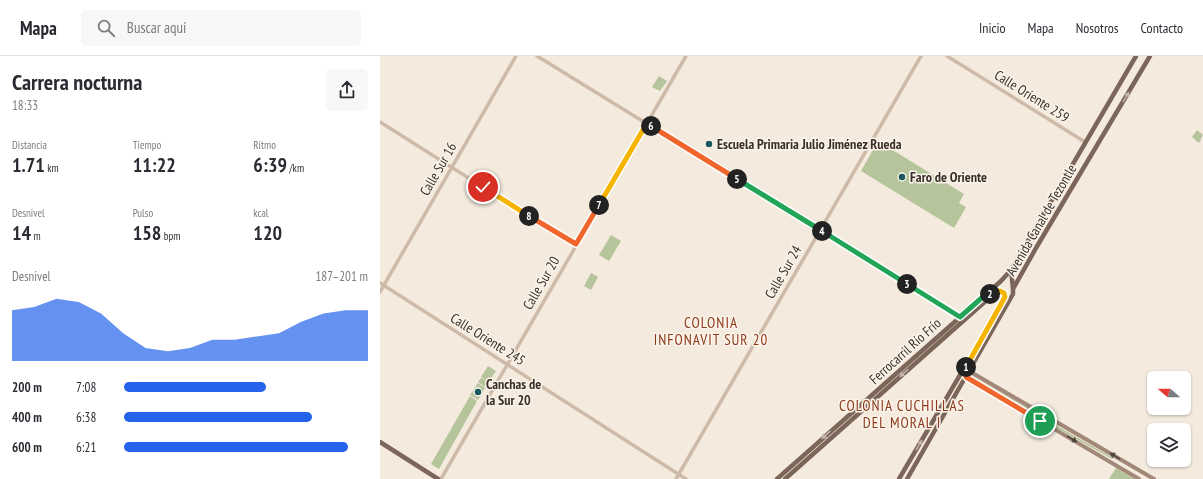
<!DOCTYPE html>
<html lang="es">
<head>
<meta charset="utf-8">
<style>
  :root { --surface:#fff; --page:#f7f7f7; --text:#2b2b33; --muted:#7c7c81; --line:#e1e1e2; --accent:#2563eb }
  body { margin:0; font-family:"PT Sans Narrow",sans-serif; background:var(--page); color:var(--text); height:100vh; display:flex; flex-direction:column; font-size:15px; white-space:nowrap }
  * { box-sizing:border-box; margin:0 }
  p { font-size:13px; color:var(--muted) }
  .icon { flex:none; width:22px; height:22px; fill:none; stroke:currentColor; stroke-width:2; stroke-linecap:round; stroke-linejoin:round }
  .map { position:relative; flex:1; overflow:hidden }
  .details { display:flex; flex-direction:column; background:var(--surface); width:380px }
  .details>* { flex:none }
  .needle { width:26px; rotate:290deg }
  .fabs { position:absolute; left:767px; top:315px; display:grid; gap:8px }
  .fabs a { display:grid; place-items:center; width:44px; height:44px; border-radius:6px; background:var(--surface); box-shadow:0 1px 3px #0004; font-size:20px }
  .pin { position:absolute; display:grid; place-items:center; width:34px; height:34px; color:#fff; margin:-17px; border:2px solid #fff; border-radius:50%; box-shadow:0 1px 4px #0007 }
  .km { position:absolute; width:20px; height:20px; margin:-10px; border-radius:50%; background:#222; color:#fff; font-size:11px; line-height:20px; text-align:center }
  .round { display:grid; place-items:center; flex:none; width:42px; height:42px; border-radius:6px; background:var(--page) }
  .head { display:flex; align-items:center; justify-content:space-between; height:68px; padding:0 12px }
  h1 { font-size:22px; font-weight:600; line-height:30px }
  .stats { display:grid; grid-template-columns:repeat(3,1fr); gap:6px; height:68px; padding:4px 12px }
  .stats div { display:grid; align-content:center }
  .stats b { font-size:20px; font-weight:600 }
  .stats small { font-size:11px; font-weight:400 }
  .stats p { font-size:11px }
  .chart { height:112px; padding:8px 12px }
  .chart p { display:flex; justify-content:space-between }
  .chart svg { width:100%; height:72px; margin-top:4px; fill:var(--accent); opacity:.7 }
  ul { padding:0 12px; list-style:none; font-size:13px }
  li { display:grid; grid-template-columns:64px 48px 1fr; align-items:center; height:30px }
  li i { height:10px; border-radius:5px; background:var(--accent) }
  header { display:flex; align-items:center; gap:24px; box-sizing:border-box; height:56px; padding:0 20px; background:var(--surface); border-bottom:1px solid var(--line) }
  header strong { font-size:19px }
  nav { display:flex; gap:22px; margin-inline-start:auto; font-size:14px }
  .search { width:280px; height:36px; background:var(--page); display:flex; align-items:center; gap:10px; box-sizing:border-box; padding:0 14px; border-radius:6px; color:var(--muted); font-size:15px }
  main { display:flex; flex:1; min-height:0 }
  .map>svg:first-child { display:block }
  .green { fill:#b6c49c }
  .lines { fill:none; stroke-linecap:round; stroke-linejoin:round }
  .tertiary { stroke:#cdbaa8; stroke-width:3.5 }
  .secondary { stroke:#a18879; stroke-width:4 }
  .primary { stroke:#7c6659; stroke-width:4.5 }
  .oneway { fill:#c2b4a9 }
  .oneway2 { fill:#53443c }
  .split-1-casing { stroke:#fff; stroke-width:8 }
  .split-2-casing { stroke:#fff; stroke-width:8 }
  .split-3-casing { stroke:#fff; stroke-width:8 }
  .split-4-casing { stroke:#fff; stroke-width:8 }
  .split-5-casing { stroke:#fff; stroke-width:8 }
  .split-6-casing { stroke:#fff; stroke-width:8 }
  .split-7-casing { stroke:#fff; stroke-width:8 }
  .split-8-casing { stroke:#fff; stroke-width:8 }
  .split-9-casing { stroke:#fff; stroke-width:8 }
  .split-1 { stroke:#f0652b; stroke-width:5 }
  .split-2 { stroke:#f5b400; stroke-width:5 }
  .split-3 { stroke:#22a559; stroke-width:5 }
  .split-4 { stroke:#22a559; stroke-width:5 }
  .split-5 { stroke:#22a559; stroke-width:5 }
  .split-6 { stroke:#f0652b; stroke-width:5 }
  .split-7 { stroke:#f5b400; stroke-width:5 }
  .split-8 { stroke:#f0652b; stroke-width:5 }
  .split-9 { stroke:#f5b400; stroke-width:5 }
  .poi-dot { fill:#1b585e; stroke:#fbf4ea; stroke-width:1.5 }
  .labels { text-anchor:middle; stroke-width:3; stroke-linejoin:round; paint-order:stroke }
  .street-label { font-size:14px; fill:#392e28; stroke:#fbf4ea }
  .poi-label { font-size:14px; font-weight:bold; fill:#392e28; stroke:#fbf4ea; text-anchor:start }
  .neighbourhood-label { font-size:15px; letter-spacing:1px; fill:#8e3a1c; stroke:#fbf4ea }
</style>
</head>
<body>
<header>
<strong>Mapa</strong>
<div class="search"><svg class="icon" aria-label="search" viewBox="0 0 24 24"><circle cx="10" cy="10" r="6"/><path d="M15 15l6 6"/></svg>Buscar aquí</div>
<nav><a>Inicio</a><a>Mapa</a><a>Nosotros</a><a>Contacto</a></nav>
</header>
<main>
<section class="details">
<div class="head"><div><h1>Carrera nocturna</h1><p>18:33</p></div><a class="round"><svg class="icon" aria-label="share" viewBox="0 0 24 24"><path d="M12 15V3M7 8l5-5 5 5M5 13v7h14v-7"/></svg></a></div>
<div class="stats">
<div><p>Distancia</p><b>1.71<small> km</small></b></div>
<div><p>Tiempo</p><b>11:22</b></div>
<div><p>Ritmo</p><b>6:39<small> /km</small></b></div>
</div>
<div class="stats">
<div><p>Desnivel</p><b>14<small> m</small></b></div>
<div><p>Pulso</p><b>158<small> bpm</small></b></div>
<div><p>kcal</p><b>120</b></div>
</div>
<div class="chart"><p><span>Desnivel</span>187–201 m</p>
<svg viewBox="0 0 160 44" preserveAspectRatio="none"><path d="M0 44V13L10 11L20 6L30 8L40 15L50 27L60 36L70 38L80 36L90 31L100 31L110 29L120 27L130 20L140 15L150 13L160 13V44z"/></svg>
</div>
<ul>
<li><b>200 m</b>7:08<i style="width:58%"></i></li>
<li><b>400 m</b>6:38<i style="width:77%"></i></li>
<li><b>600 m</b>6:21<i style="width:92%"></i></li>
</ul>
</section>
<div class="map">
<svg width="823" height="423" viewBox="0 0 823 423">
  <rect width="100%" height="100%" fill="#f4eadd"/>
  <path class="green" d="M 279,20 L 287,25 L 280,35 L 272,31 Z
    M 817,74 L 823,79 L 819,87 L 812,81 Z
    M 498,85 L 584,138 L 579,147 L 586,151 L 574,172 L 481,115 Z
    M 231,179 L 241,185 L 229,205 L 219,199 Z
    M 211,217 L 218,221 L 211,234 L 204,230 Z
    M 108,310 L 116,315 L 105,331 L 98,326 L 101,322 L 107,325 L 101,321 Z
    M 589,318 L 659,358 L 658,361 L 588,319 Z
    M 98,327 L 105,332 L 98,344 L 90,339 Z
    M 90,340 L 97,345 L 59,413 L 51,408 Z
    M 665,363 L 733,402 L 732,403 L 664,365 Z
    M 736,412 L 755,423 L 729,423 Z"/>
  <g class="lines">
    <path class="tertiary" d="M 157,0 L 580,261
      M 567,0 L 705,86
      M 0,66 L 158,166 L 196,188
      M 0,227 L 306,423
      M 0,236 L 136,0
      M 61,423 L 306,0
      M 296,423 L 541,0"/>
    <path class="secondary" d="M 589,315 L 774,423
      M 586,321 L 759,423"/>
    <path class="primary" d="M 631,214 L 633,233
      M 0,386 L 58,423
      M 397,423 L 621,225 L 631,214 L 756,0
      M 405,423 L 617,235
      M 519,423 L 624,244 L 625,239 L 623,236 L 614,236
      M 527,423 L 633,238 L 633,233 L 656,192 L 770,0"/>
  </g>
  <defs><path id="oneway-solid" d="M-6-.8H1V-3.2L6.5 0L1 3.2V.8H-6Z"/></defs>
  <g class="oneway">
    <use href="#oneway-solid" transform="translate(746 41) rotate(-59)"/>
    <use href="#oneway-solid" transform="translate(524 317) rotate(138)"/>
    <use href="#oneway-solid" transform="translate(446 379) rotate(138)"/>
    <use href="#oneway-solid" transform="translate(539 389) rotate(-59)"/>
  </g>
  <g class="oneway2">
    <use href="#oneway-solid" transform="translate(692 383) rotate(31)"/>
    <use href="#oneway-solid" transform="translate(735 400) rotate(-149)"/>
  </g>
  <g class="lines">
    <g class="split-1-casing">
      <path id="split-1" d="M 586,311 L 585,312 L 589,315 L 586,321 L 660,365"/>
    </g>
    <g class="split-2-casing">
      <path id="split-2" d="M 586,311 L 625,241 L 624,237 L 620,235 L 610,238"/>
    </g>
    <g class="split-3-casing">
      <path id="split-3" d="M 527,228 L 580,261 L 605,239 L 610,238"/>
    </g>
    <g class="split-4-casing">
      <path id="split-4" d="M 442,175 L 527,228"/>
    </g>
    <g class="split-5-casing">
      <path id="split-5" d="M 357,123 L 442,175"/>
    </g>
    <g class="split-6-casing">
      <path id="split-6" d="M 271,70 L 357,123"/>
    </g>
    <g class="split-7-casing">
      <path id="split-7" d="M 219,149 L 267,67 L 271,70"/>
    </g>
    <g class="split-8-casing">
      <path id="split-8" d="M 149,160 L 196,188 L 219,149"/>
    </g>
    <g class="split-9-casing">
      <path id="split-9" d="M 103,131 L 149,160"/>
    </g>
    <use href="#split-1" class="split-1"/>
    <use href="#split-2" class="split-2"/>
    <use href="#split-3" class="split-3"/>
    <use href="#split-4" class="split-4"/>
    <use href="#split-5" class="split-5"/>
    <use href="#split-6" class="split-6"/>
    <use href="#split-7" class="split-7"/>
    <use href="#split-8" class="split-8"/>
    <use href="#split-9" class="split-9"/>
  </g>
  <g class="poi-dot">
    <circle cx="329" cy="88" r="4"/>
    <circle cx="522" cy="121" r="4"/>
    <circle cx="98" cy="336" r="4"/>
  </g>
  <g class="labels">
    <g class="street-label">
      <text transform="translate(652 40) rotate(32)" y="5">Calle Oriente 259</text>
      <text transform="translate(58 113) rotate(-60)" y="5">Calle Sur 16</text>
      <text transform="translate(661 164) rotate(-60)" y="5">Avenida Canal de Tezontle</text>
      <text transform="translate(403 216) rotate(-60)" y="5">Calle Sur 24</text>
      <text transform="translate(161 227) rotate(-60)" y="5">Calle Sur 20</text>
      <text transform="translate(108 283) rotate(32)" y="5">Calle Oriente 245</text>
      <text transform="translate(525 295) rotate(-42)" y="5">Ferrocarril Río Frío</text>
    </g>
    <g class="poi-label">
      <text x="337" y="93">Escuela Primaria Julio Jiménez Rueda</text>
      <text x="530" y="126">Faro de Oriente</text>
      <text x="106" y="333">Canchas de<tspan x="106" dy="16">la Sur 20</tspan></text>
    </g>
    <g class="neighbourhood-label">
      <text x="331" y="272">COLONIA<tspan x="331" dy="17">INFONAVIT SUR 20</tspan></text>
      <text x="522" y="355">COLONIA CUCHILLAS<tspan x="522" dy="17">DEL MORAL I</tspan></text>
    </g>
  </g>
</svg>
<div class="fabs">
<a><svg class="needle" viewBox="-14 -14 28 28"><path d="M0-13l5 13h-10z" fill="#e53935"/><path d="M0 13l5-13h-10z" fill="#7c7c81"/></svg></a>
<a><svg class="icon" aria-label="layers" viewBox="0 0 24 24"><path d="M12 4l9 5-9 5-9-5zM3 14l9 5 9-5"/></svg></a>
</div>
<div class="pin" style="left:660px;top:365px;background:#1e9e55"><svg class="icon" aria-label="arrive" viewBox="0 0 24 24"><path d="M6 21V4h12l-3 4 3 4H6"/></svg></div>
<div class="pin" style="left:103px;top:131px;background:#d93025"><svg class="icon" aria-label="check" viewBox="0 0 24 24"><path d="M5 12l5 5 9-10"/></svg></div>
<b class="km" style="left:586px;top:311px">1</b>
<b class="km" style="left:610px;top:238px">2</b>
<b class="km" style="left:527px;top:228px">3</b>
<b class="km" style="left:442px;top:175px">4</b>
<b class="km" style="left:357px;top:123px">5</b>
<b class="km" style="left:271px;top:70px">6</b>
<b class="km" style="left:219px;top:149px">7</b>
<b class="km" style="left:149px;top:160px">8</b>
</div>
</main>
</body>
</html>
